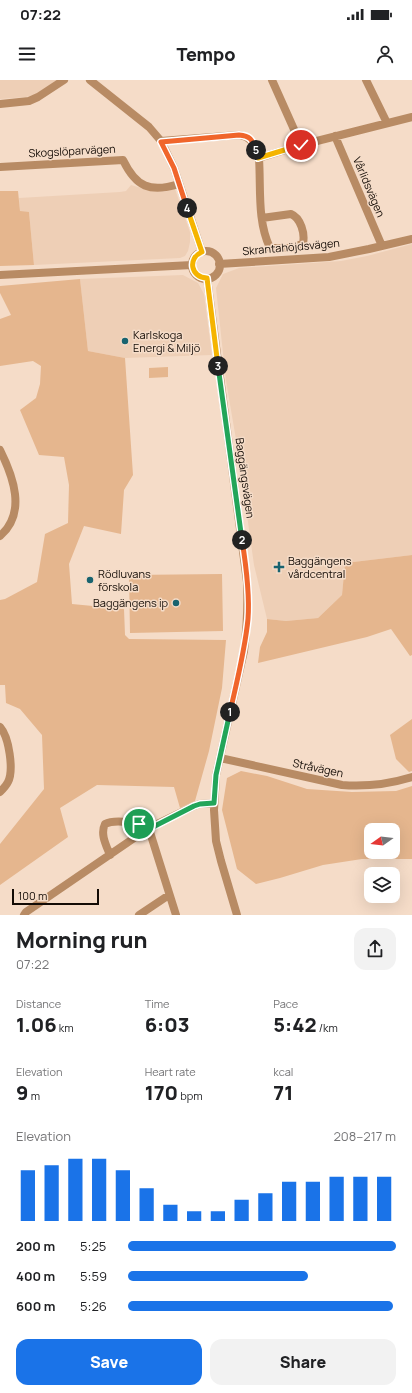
<!DOCTYPE html>
<html lang="en">
<head>
<meta charset="utf-8">
<style>
  :root { --surface:#fff; --page:#f2f2f2; --text:#202124; --muted:#757577; --accent:#1a73e8 }
  body { margin:0; font-family:Manrope,sans-serif; background:var(--page); color:var(--text); height:100vh; display:flex; flex-direction:column; font-size:15px; white-space:nowrap }
  * { box-sizing:border-box; margin:0 }
  p { font-size:13px; color:var(--muted) }
  .icon { flex:none; width:22px; height:22px; fill:none; stroke:currentColor; stroke-width:2; stroke-linecap:round; stroke-linejoin:round }
  .map { position:relative; height:835px; overflow:hidden }
  .panel { display:flex; flex-direction:column; background:var(--surface); flex:1 }
  .panel>* { flex:none }
  .needle { width:26px; rotate:256deg }
  .buttons { position:absolute; left:364px; top:743px; display:grid; gap:8px }
  .buttons a { display:grid; place-items:center; width:36px; height:36px; border-radius:8px; background:var(--surface); box-shadow:0 4px 16px #0002; font-size:20px }
  .scale { position:absolute; left:12px; bottom:10px; width:87px; box-sizing:border-box; padding-left:4px; border:2px solid #130b05; border-top:0; font-size:11px; line-height:14px; white-space:nowrap; color:#130b05; -webkit-text-stroke:3px #f5dcc8; paint-order:stroke }
  .pin { position:absolute; display:grid; place-items:center; width:34px; height:34px; color:#fff; margin:-17px; border:2px solid #fff; border-radius:50%; box-shadow:0 1px 4px #0007 }
  .km { position:absolute; width:20px; height:20px; margin:-10px; border-radius:50%; background:#222; color:#fff; font-size:11px; line-height:20px; text-align:center }
  .round { display:grid; place-items:center; flex:none; width:42px; height:42px; border-radius:12px; background:var(--page) }
  .overview { display:flex; align-items:center; justify-content:space-between; height:68px; padding:0 16px }
  h1 { font-size:22px; font-weight:800; line-height:30px }
  .figures { display:grid; grid-template-columns:repeat(3,1fr); gap:6px; height:68px; padding:4px 16px }
  .figures div { display:grid; align-content:center }
  .figures b { font-size:20px; font-weight:800 }
  .figures small { font-size:11px; font-weight:400 }
  .figures p { font-size:11px }
  .chart { height:112px; padding:8px 16px }
  .chart p { display:flex; justify-content:space-between }
  .chart svg { width:100%; height:72px; margin-top:4px; stroke:var(--accent); stroke-width:6 }
  .primary-button { display:flex; gap:8px; margin-top:auto; padding:8px 16px }
  .primary-button a { flex:1; height:46px; border-radius:12px; background:var(--accent); color:#fff; font-size:16px; font-weight:800; line-height:46px; text-align:center }
  .primary-button a+a { background:var(--page); color:var(--text) }
  ul { padding:0 16px; list-style:none; font-size:13px }
  li { display:grid; grid-template-columns:64px 48px 1fr; align-items:center; height:30px }
  li i { height:10px; border-radius:5px; background:var(--accent) }
  .status { display:flex; justify-content:space-between; align-items:center; height:28px; padding:0 20px; background:var(--surface); direction:ltr }
  .status svg { height:11px; fill:currentColor }
  header { display:flex; justify-content:space-between; align-items:center; height:52px; padding:0 16px; background:var(--surface); font-size:18px; font-weight:800 }
  .map>svg:first-child { display:block }
  .built { fill:#eecfb6 }
  .green { fill:#e5b68e; fill-rule:evenodd }
  .lines { fill:none; stroke-linecap:round; stroke-linejoin:round }
  .minor { stroke:#b88b64; stroke-width:8 }
  .split-1-casing { stroke:#fff; stroke-width:8 }
  .split-2-casing { stroke:#fff; stroke-width:8 }
  .split-3-casing { stroke:#fff; stroke-width:8 }
  .split-4-casing { stroke:#fff; stroke-width:8 }
  .split-5-casing { stroke:#fff; stroke-width:8 }
  .split-6-casing { stroke:#fff; stroke-width:8 }
  .split-1 { stroke:#22a559; stroke-width:5 }
  .split-2 { stroke:#f0652b; stroke-width:5 }
  .split-3 { stroke:#22a559; stroke-width:5 }
  .split-4 { stroke:#f5b400; stroke-width:5 }
  .split-5 { stroke:#f0652b; stroke-width:5 }
  .split-6 { stroke:#f5b400; stroke-width:5 }
  .poi-dot { fill:#18636f; stroke:#f5dcc8; stroke-width:1.5 }
  .labels { text-anchor:middle; stroke-width:3; stroke-linejoin:round; paint-order:stroke }
  .street-label { font-size:11px; fill:#130b05; stroke:#f5dcc8 }
  .poi-label { font-size:11px; fill:#130b05; stroke:#f5dcc8; text-anchor:start }
</style>
</head>
<body>
<div class="status"><b>07:22</b><svg viewBox="0 0 49 12"><path d="M0 12V9h3v3zM5 12V6h3v6zM10 12V3h3v9zM15 12V0h3v12zM26 1h20v11H26zM47 4h2v5h-2z"/></svg></div>
<header><svg class="icon" aria-label="menu" viewBox="0 0 24 24"><path d="M4 6h16M4 12h16M4 18h16"/></svg>Tempo<svg class="icon" aria-label="person" viewBox="0 0 24 24"><circle cx="12" cy="8" r="4"/><path d="M4 21q1-7 8-7t8 7"/></svg></header>
<div class="map">
<svg width="412" height="835" viewBox="0 0 412 835">
  <rect width="100%" height="100%" fill="#f5dcc8"/>
  <path class="built" d="M 0,0 L 57,0 L 37,14 L 26,17 L 0,19 Z
    M 131,105 L 148,110 L 163,112 L 175,109 L 190,152 L 190,162 L 188,171 L 185,176 L 180,178 L 34,185 L 29,132 L 20,132 L 19,118 L 120,112 L 126,111 Z
    M 412,164 L 412,475 L 345,483 L 342,515 L 318,538 L 286,541 L 267,539 L 254,485 L 238,371 L 226,301 L 216,208 L 223,194 L 239,188 L 341,181 L 367,176 Z
    M 183,195 L 198,203 L 204,214 L 212,275 L 125,278 L 88,271 L 80,199 Z"/>
  <path class="green" d="M 0,111 L 18,111 L 20,131 L 29,132 L 34,185 L 0,186 Z
    M 80,199 L 88,271 L 125,278 L 133,395 L 124,410 L 121,454 L 84,446 L 69,484 L 72,524 L 124,529 L 125,555 L 129,559 L 226,560 L 222,608 L 209,671 L 195,721 L 180,728 L 174,707 L 97,705 L 60,728 L 68,757 L 0,805 L 0,764 L 44,709 L 42,655 L 20,629 L 6,623 L 5,605 L 0,605 L 0,520 L 5,519 L 37,502 L 45,454 L 68,443 L 69,405 L 64,377 L 39,375 L 20,330 L 36,318 L 40,304 L 41,286 L 33,281 L 0,286 L 0,239 L 11,235 L 0,213 L 0,206 Z
    M 168,287 L 168,297 L 149,298 L 149,288 Z
    M 412,475 L 412,575 L 410,576 L 391,549 L 367,557 L 258,583 L 260,567 L 267,552 L 267,539 L 286,541 L 318,538 L 342,515 L 345,483 Z
    M 222,494 L 223,551 L 130,553 L 129,495 Z
    M 412,639 L 412,691 L 409,692 L 396,679 L 390,655 Z
    M 241,691 L 267,696 L 307,709 L 352,712 L 396,711 L 412,706 L 412,779 L 362,779 L 323,785 L 280,798 L 256,804 L 237,789 L 222,730 L 227,698 ZM 371,750 L 393,750 L 393,772 L 371,772 Z"/>
  <g class="lines">
    <path class="minor" d="M 90,0 L 149,47 L 161,61 L 174,88 L 202,172
      M 272,0 L 301,65
      M 366,0 L 387,43
      M 0,24 L 29,21 L 38,17 L 64,0
      M 335,56 L 382,166
      M 161,61 L 239,55 C 253,57 254,66 259,78 L 301,65 L 412,37
      M 259,78 C 261,108 257,141 270,168 L 294,168 L 303,163 C 305,154 301,138 291,134 L 262,138
      M 0,87 L 123,80 C 136,107 150,113 179,104
      M192 185a14 14 0 1 1 28 0a14 14 0 1 1-28 0Z
      M 219,184 L 329,177 L 369,169 L 412,159
      M 0,195 L 192,185
      M 207,198 L 247,502 C 248,526 247,547 244,571 L 216,695 L 214,730 L 216,761 L 221,781 L 237,835
      M 0,370 C 13,396 27,433 0,456
      M 0,647 C 9,657 14,690 8,702 C 6,706 3,709 0,712
      M 220,678 L 342,705 C 367,707 389,704 412,697
      M 110,775 C 106,765 100,754 105,744 C 114,739 142,742 149,749 L 176,835
      M 24,835 L 26,832 L 140,754 L 157,744 L 194,726 L 200,724 L 214,723
      M 139,835 L 169,815"/>
  </g>
  <g class="lines">
    <g class="split-1-casing">
      <path id="split-1" d="M 139,744 L 146,746 L 149,749 L 194,726 L 200,724 L 214,723 L 216,695 L 230,632"/>
    </g>
    <g class="split-2-casing">
      <path id="split-2" d="M 230,632 C 237,601 245,570 248,539 C 250,513 246,485 242,460"/>
    </g>
    <g class="split-3-casing">
      <path id="split-3" d="M 218,286 L 242,460"/>
    </g>
    <g class="split-4-casing">
      <path id="split-4" d="M 187,128 L 202,172 C 187,178 191,198 207,198 L 218,286"/>
    </g>
    <g class="split-5-casing">
      <path id="split-5" d="M 187,128 L 174,88 L 161,62 L 239,55 C 251,56 252,60 256,70"/>
    </g>
    <g class="split-6-casing">
      <path id="split-6" d="M 256,70 L 258,78 L 301,65"/>
    </g>
    <use href="#split-1" class="split-1"/>
    <use href="#split-2" class="split-2"/>
    <use href="#split-3" class="split-3"/>
    <use href="#split-4" class="split-4"/>
    <use href="#split-5" class="split-5"/>
    <use href="#split-6" class="split-6"/>
  </g>
  <g class="poi-dot">
    <circle cx="125" cy="261" r="4"/>
    <path d="M277 481h4v4h4v4h-4v4h-4v-4h-4v-4h4z"/>
    <circle cx="90" cy="500" r="4"/>
    <circle cx="176" cy="523" r="4"/>
  </g>
  <g class="labels">
    <g class="street-label">
      <text transform="translate(72 71) rotate(-3)" y="4">Skogslöparvägen</text>
      <text transform="translate(369 107) rotate(67)" y="4">Vårlidsvägen</text>
      <text transform="translate(291 167) rotate(-5)" y="4">Skrantahöjdsvägen</text>
      <text transform="translate(245 398) rotate(82)" y="4">Baggängsvägen</text>
      <text transform="translate(318 688) rotate(12)" y="4">Stråvägen</text>
    </g>
    <g class="poi-label">
      <text x="133" y="259">Karlskoga<tspan x="133" dy="13">Energi &amp; Miljö</tspan></text>
      <text x="288" y="485">Baggängens<tspan x="288" dy="13">vårdcentral</tspan></text>
      <text x="98" y="498">Rödluvans<tspan x="98" dy="13">förskola</tspan></text>
      <text x="168" y="527" text-anchor="end">Baggängens ip</text>
    </g>
  </g>
</svg>
<div class="buttons">
<a><svg class="needle" viewBox="-14 -14 28 28"><path d="M0-13l5 13h-10z" fill="#e53935"/><path d="M0 13l5-13h-10z" fill="#757577"/></svg></a>
<a><svg class="icon" aria-label="layers" viewBox="0 0 24 24"><path d="M12 4l9 5-9 5-9-5zM3 14l9 5 9-5"/></svg></a>
</div>
<div class="scale">100 m</div>
<div class="pin" style="left:139px;top:744px;background:#1e9e55"><svg class="icon" aria-label="arrive" viewBox="0 0 24 24"><path d="M6 21V4h12l-3 4 3 4H6"/></svg></div>
<div class="pin" style="left:301px;top:65px;background:#d93025"><svg class="icon" aria-label="check" viewBox="0 0 24 24"><path d="M5 12l5 5 9-10"/></svg></div>
<b class="km" style="left:230px;top:632px">1</b>
<b class="km" style="left:242px;top:460px">2</b>
<b class="km" style="left:218px;top:286px">3</b>
<b class="km" style="left:187px;top:128px">4</b>
<b class="km" style="left:256px;top:70px">5</b>
</div>
<section class="panel">
<div class="overview"><div><h1>Morning run</h1><p>07:22</p></div><a class="round"><svg class="icon" aria-label="share" viewBox="0 0 24 24"><path d="M12 15V3M7 8l5-5 5 5M5 13v7h14v-7"/></svg></a></div>
<div class="figures">
<div><p>Distance</p><b>1.06<small> km</small></b></div>
<div><p>Time</p><b>6:03</b></div>
<div><p>Pace</p><b>5:42<small> /km</small></b></div>
</div>
<div class="figures">
<div><p>Elevation</p><b>9<small> m</small></b></div>
<div><p>Heart rate</p><b>170<small> bpm</small></b></div>
<div><p>kcal</p><b>71</b></div>
</div>
<div class="chart"><p><span>Elevation</span>208–217 m</p>
<svg viewBox="0 0 160 44" preserveAspectRatio="none"><path d="M5 44V13M15 44V10M25 44V6M35 44V6M45 44V13M55 44V24M65 44V34M75 44V38M85 44V38M95 44V31M105 44V27M115 44V20M125 44V20M135 44V17M145 44V17M155 44V17"/></svg>
</div>
<ul>
<li><b>200 m</b>5:25<i style="width:100%"></i></li>
<li><b>400 m</b>5:59<i style="width:67%"></i></li>
<li><b>600 m</b>5:26<i style="width:99%"></i></li>
</ul>
<div class="primary-button"><a>Save</a><a>Share</a></div>
</section>
</body>
</html>
